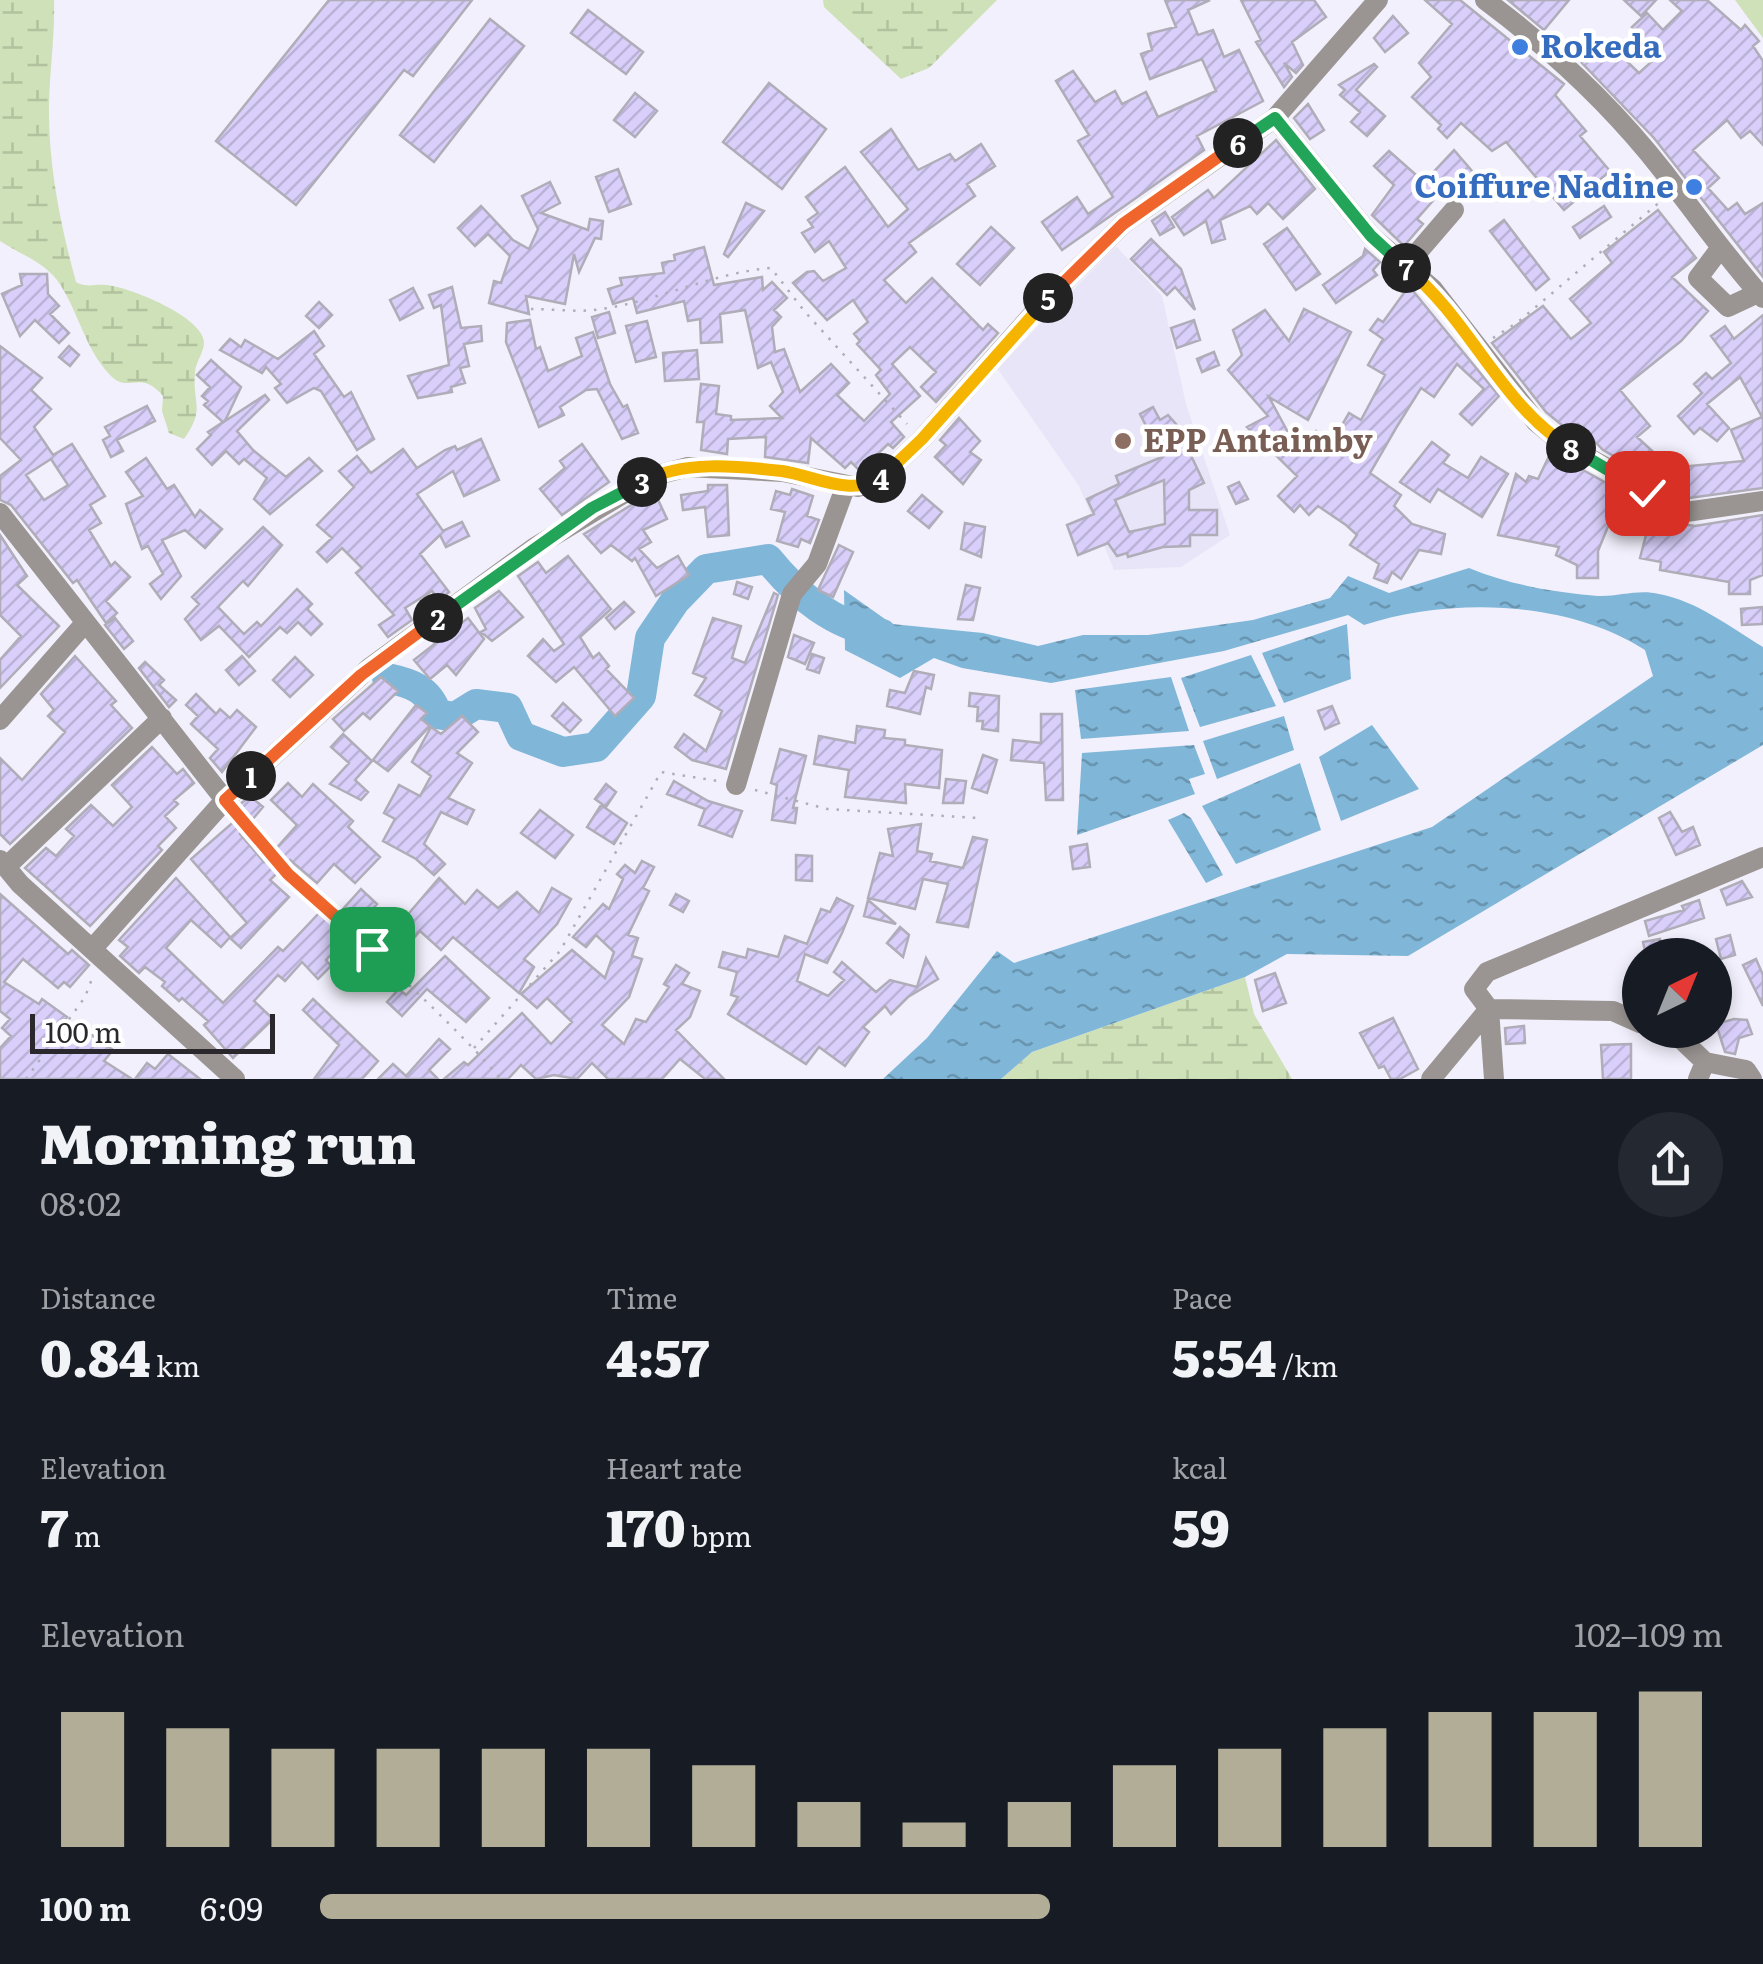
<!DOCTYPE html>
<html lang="en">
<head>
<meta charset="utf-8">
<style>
  :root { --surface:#171b24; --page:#242831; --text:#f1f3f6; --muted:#9ea1a6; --accent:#b1ad97 }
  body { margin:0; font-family:Literata,serif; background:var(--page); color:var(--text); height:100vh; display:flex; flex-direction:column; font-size:38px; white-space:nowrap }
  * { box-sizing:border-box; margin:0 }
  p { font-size:32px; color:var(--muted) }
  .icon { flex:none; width:55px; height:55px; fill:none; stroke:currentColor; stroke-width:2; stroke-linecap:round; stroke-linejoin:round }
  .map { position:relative; height:1079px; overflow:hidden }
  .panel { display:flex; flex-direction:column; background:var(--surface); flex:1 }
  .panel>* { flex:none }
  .needle { width:65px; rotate:43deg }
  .fabs { position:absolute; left:1622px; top:938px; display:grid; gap:20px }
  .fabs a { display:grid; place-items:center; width:110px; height:110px; border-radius:50%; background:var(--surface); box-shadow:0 5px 15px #0003; font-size:50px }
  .scale { position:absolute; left:30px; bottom:25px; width:245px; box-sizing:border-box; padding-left:10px; border:5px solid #2a282d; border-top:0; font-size:28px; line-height:35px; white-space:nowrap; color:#2a282d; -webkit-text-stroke:8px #fff; paint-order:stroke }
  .pin { position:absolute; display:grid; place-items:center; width:85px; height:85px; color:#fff; margin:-42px; border-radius:20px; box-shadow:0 5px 15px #0006 }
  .km { position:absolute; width:50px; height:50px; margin:-25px; border-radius:50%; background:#222; color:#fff; font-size:28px; line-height:50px; text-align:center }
  .round { display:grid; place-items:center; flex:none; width:105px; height:105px; border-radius:52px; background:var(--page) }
  .overview { display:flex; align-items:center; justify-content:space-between; height:170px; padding:0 40px }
  h1 { font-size:55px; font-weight:800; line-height:75px }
  .figures { display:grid; grid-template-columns:repeat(3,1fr); gap:15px; height:170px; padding:10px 40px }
  .figures div { display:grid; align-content:center }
  .figures b { font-size:50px; font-weight:800 }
  .figures small { font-size:28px; font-weight:400 }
  .figures p { font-size:28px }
  .chart { height:280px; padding:20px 40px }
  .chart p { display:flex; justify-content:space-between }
  .chart svg { width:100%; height:180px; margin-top:10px; stroke:var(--accent); stroke-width:6 }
  ul { padding:0 40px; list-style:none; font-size:32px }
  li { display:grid; grid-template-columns:160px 120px 1fr; align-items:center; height:75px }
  li i { height:25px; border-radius:12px; background:var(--accent) }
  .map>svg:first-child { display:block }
  .built { fill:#e9e5f8 }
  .wetland { fill:url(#wetland-marsh) }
  .park { fill:#cfe1b8 }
  .water { fill:url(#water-ripples) }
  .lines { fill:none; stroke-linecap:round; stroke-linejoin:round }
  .river { stroke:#80b7d8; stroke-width:30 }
  .building { fill:url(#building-hatch); stroke:#b0adb9; stroke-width:2.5; fill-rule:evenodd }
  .path { stroke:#afadb7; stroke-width:2.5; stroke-dasharray:2.5 8; stroke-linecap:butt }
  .minor { stroke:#9a9592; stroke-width:20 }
  .split-1-casing { stroke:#fff; stroke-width:20 }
  .split-2-casing { stroke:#fff; stroke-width:20 }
  .split-3-casing { stroke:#fff; stroke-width:20 }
  .split-4-casing { stroke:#fff; stroke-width:20 }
  .split-5-casing { stroke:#fff; stroke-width:20 }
  .split-6-casing { stroke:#fff; stroke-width:20 }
  .split-7-casing { stroke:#fff; stroke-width:20 }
  .split-8-casing { stroke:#fff; stroke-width:20 }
  .split-9-casing { stroke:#fff; stroke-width:20 }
  .split-1 { stroke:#f0652b; stroke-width:12 }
  .split-2 { stroke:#f0652b; stroke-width:12 }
  .split-3 { stroke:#22a559; stroke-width:12 }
  .split-4 { stroke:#f5b400; stroke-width:12 }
  .split-5 { stroke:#f5b400; stroke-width:12 }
  .split-6 { stroke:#f0652b; stroke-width:12 }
  .split-7 { stroke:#22a559; stroke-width:12 }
  .split-8 { stroke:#f5b400; stroke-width:12 }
  .split-9 { stroke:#22a559; stroke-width:12 }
  .shop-dot { fill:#3f7fe0; stroke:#fff; stroke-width:4 }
  .education-dot { fill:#8d6e63; stroke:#fff; stroke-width:4 }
  .labels { text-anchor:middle; stroke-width:9; stroke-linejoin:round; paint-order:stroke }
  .shop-label { font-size:32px; font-weight:bold; fill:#366cbe; stroke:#fff; text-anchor:start }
  .education-label { font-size:32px; font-weight:bold; fill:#785e54; stroke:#fff; text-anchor:start }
</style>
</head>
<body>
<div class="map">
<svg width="1763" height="1079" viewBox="0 0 1763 1079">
  <defs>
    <pattern id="wetland-marsh" width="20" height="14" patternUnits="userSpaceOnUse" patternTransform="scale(2.5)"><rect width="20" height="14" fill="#cfe1b8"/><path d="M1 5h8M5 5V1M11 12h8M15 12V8" fill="none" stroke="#b2c19e"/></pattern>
    <pattern id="water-ripples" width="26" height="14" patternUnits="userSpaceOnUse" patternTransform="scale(2.5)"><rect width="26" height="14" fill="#80b7d8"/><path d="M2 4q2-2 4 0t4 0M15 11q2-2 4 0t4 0" fill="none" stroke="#6995b0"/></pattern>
    <pattern id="building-hatch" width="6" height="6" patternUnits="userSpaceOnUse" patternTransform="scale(2.5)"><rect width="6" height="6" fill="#d9cffa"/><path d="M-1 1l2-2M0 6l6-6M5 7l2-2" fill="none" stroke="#bab2d7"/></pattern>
  </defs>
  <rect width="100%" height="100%" fill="#f2f0fc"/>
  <path class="built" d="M 1116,246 L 1162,296 L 1186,404 L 1230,535 L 1181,567 L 1114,570 L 1079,486 L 997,368 Z"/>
  <path class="wetland" d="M 0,0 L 54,0 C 55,34 50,68 49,103 C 48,164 60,223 76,282 C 86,288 95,284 106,285 C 130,287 203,317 204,342 C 204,353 196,361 195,372 C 192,404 206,408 184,439 L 169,433 L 162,411 L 163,396 C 139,368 129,395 110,375 C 84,348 78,309 57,280 C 41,260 19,254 0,241 Z
    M 823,0 L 997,0 L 929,68 L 901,79 L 824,7 Z
    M 1245,977 L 1254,1014 L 1292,1079 L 1001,1079 L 1032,1052 Z"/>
  <path class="park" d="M 1735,0 L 1763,0 L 1763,38 Z"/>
  <path class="water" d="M 1469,568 C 1510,585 1553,592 1598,596 C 1618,597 1638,589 1659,594 C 1697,601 1730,627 1763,647 L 1763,745 L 1408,956 L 1287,954 L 1245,977 L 1032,1052 L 1001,1079 L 883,1079 L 927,1038 L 997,951 L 1014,963 L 1432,827 L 1653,676 L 1645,650 C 1567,600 1451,597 1364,625 L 1348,615 L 1224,651 L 1051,683 L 962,668 L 934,658 L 900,678 L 845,650 L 844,590 L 892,624 L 983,633 L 1038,646 L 1083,635 L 1148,635 L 1253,620 L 1330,598 L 1348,576 L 1389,593 Z
    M 1347,624 L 1351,679 L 1284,703 L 1262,653 Z
    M 1251,655 L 1276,706 L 1200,727 L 1181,678 Z
    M 1171,677 L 1189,731 L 1081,739 L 1075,690 Z
    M 1284,716 L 1294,750 L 1217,779 L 1203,741 Z
    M 1372,725 L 1419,789 L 1341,821 L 1319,757 Z
    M 1194,745 L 1205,774 L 1189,779 L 1195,794 L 1077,835 L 1082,753 Z
    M 1300,763 L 1321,830 L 1236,864 L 1202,806 Z
    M 1184,813 L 1191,818 L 1223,875 L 1206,883 L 1168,820 Z"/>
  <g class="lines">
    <path class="river" d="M 387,678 C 411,683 429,689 437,714 L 455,717 L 476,704 L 508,708 L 521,736 L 563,752 L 596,747 L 641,696 L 650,638 L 675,601 L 706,569 L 768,559 C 799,597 833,625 882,634"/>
  </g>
  <path class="building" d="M 329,0 L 472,0 L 413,76 L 404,70 L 296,205 L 216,141 Z
    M 1165,0 L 1210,0 L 1188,10 L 1198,35 L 1213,30 L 1224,57 L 1239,50 L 1263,101 L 1197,136 L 1204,150 L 1062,250 L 1042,222 L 1077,197 L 1088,214 L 1113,197 L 1078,141 L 1089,135 L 1056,81 L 1073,71 L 1095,102 L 1115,91 L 1122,104 L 1146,92 L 1158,117 L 1216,91 L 1202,59 L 1150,79 L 1141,54 L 1152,50 L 1148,34 L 1176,27 Z
    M 1241,0 L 1314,0 L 1326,17 L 1292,42 L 1303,65 L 1296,73 L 1284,63 L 1292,77 L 1284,87 L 1256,42 L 1261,40 Z
    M 1425,0 L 1460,0 L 1564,84 L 1555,95 L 1586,131 L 1580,136 L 1610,171 L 1564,210 L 1506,142 L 1492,151 L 1461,123 L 1447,138 L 1438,129 L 1441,125 L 1412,97 L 1431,77 L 1419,63 L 1452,24 Z
    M 1508,0 L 1569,0 L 1544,30 Z
    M 1624,0 L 1656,0 L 1641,16 Z
    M 1670,0 L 1707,0 L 1741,30 L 1745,25 L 1759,41 L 1753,46 L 1763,61 L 1763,145 L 1750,131 L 1741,138 L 1727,120 L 1693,150 L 1719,178 L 1708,188 L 1728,210 L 1737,203 L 1745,214 L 1763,203 L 1763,277 L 1654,138 L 1582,63 L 1595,51 L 1604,59 L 1614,49 L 1639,73 L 1659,55 L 1632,27 L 1647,13 L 1663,30 L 1682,11 Z
    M 588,10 L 643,52 L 626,74 L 571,33 Z
    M 1393,16 L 1408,33 L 1385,52 L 1374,38 Z
    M 490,19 L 524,46 L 434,162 L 400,135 Z
    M 1374,64 L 1377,67 L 1356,90 L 1385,116 L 1367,136 L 1351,122 L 1360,112 L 1340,95 L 1345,90 L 1339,85 Z
    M 769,83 L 826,129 L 782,189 L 723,142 Z
    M 635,93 L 657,111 L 635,137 L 614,120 Z
    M 1308,104 L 1324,130 L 1310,139 L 1294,118 Z
    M 891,129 L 918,170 L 950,154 L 955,161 L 981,144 L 995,166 L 967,184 L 975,196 L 909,243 L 916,252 L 884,280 L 906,303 L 932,278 L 983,330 L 988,324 L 998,333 L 936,402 L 921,387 L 936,372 L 910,347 L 892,364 L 920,396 L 891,422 L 904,437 L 893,448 L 888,444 L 860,471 L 851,462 L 845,468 L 811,438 L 808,463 L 765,457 L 766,437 L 728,439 L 727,454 L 701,450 L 704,422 L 697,422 L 701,384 L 719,386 L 716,414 L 731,416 L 731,420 L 782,418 L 770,406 L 783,392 L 771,362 L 758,368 L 745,310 L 720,314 L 722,342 L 701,343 L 700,319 L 688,321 L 684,301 L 637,313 L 633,298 L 613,304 L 608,289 L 622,285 L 620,278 L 664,273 L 662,263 L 675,260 L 674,255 L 704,247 L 714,285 L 762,277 L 763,290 L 772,282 L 787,298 L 774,310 L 781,317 L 772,327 L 775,352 L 784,349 L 800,392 L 831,364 L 849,383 L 837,395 L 864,421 L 890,394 L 876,375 L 881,370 L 857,344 L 860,341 L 854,334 L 868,322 L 853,300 L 827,320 L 793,283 L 807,272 L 814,271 L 823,281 L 846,268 L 829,241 L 815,252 L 802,233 L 813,227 L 808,220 L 818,213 L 806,197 L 845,167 L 888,227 L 908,209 L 861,152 Z
    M 1276,140 L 1315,189 L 1283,219 L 1268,203 L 1257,214 L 1250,206 L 1220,220 L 1225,239 L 1212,243 L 1206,221 L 1184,235 L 1172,217 L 1208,190 L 1214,198 Z
    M 1454,150 L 1478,178 L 1459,197 L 1445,187 L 1417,219 L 1423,224 L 1404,246 L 1372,215 L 1394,185 L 1374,166 L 1389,151 L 1424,182 Z
    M 618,169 L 631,204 L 609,212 L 596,177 Z
    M 550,182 L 560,203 L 541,213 L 588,230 L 590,219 L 603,221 L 601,239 L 595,238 L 579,272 L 574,254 L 565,304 L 526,296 L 529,314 L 489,303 L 494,281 L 501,283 L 510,256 L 488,234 L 475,246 L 458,228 L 481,206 L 513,240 L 529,249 L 538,229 L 522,196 Z
    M 746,203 L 764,211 L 728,257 L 724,254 Z
    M 1604,206 L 1611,217 L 1580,238 L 1573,227 Z
    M 1658,210 L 1696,258 L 1672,277 L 1708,311 L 1681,341 L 1620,390 L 1650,426 L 1637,437 L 1664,462 L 1667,458 L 1679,467 L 1744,461 L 1731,430 L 1762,417 L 1740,377 L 1707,404 L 1729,428 L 1717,441 L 1700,428 L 1694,434 L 1678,416 L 1702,393 L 1694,384 L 1706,373 L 1712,379 L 1731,363 L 1711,336 L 1725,326 L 1734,339 L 1763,315 L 1763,488 L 1689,498 L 1603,450 L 1578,424 L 1569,431 L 1546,412 L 1492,343 L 1543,306 L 1571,339 L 1591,323 L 1570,299 L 1612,263 L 1604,252 Z
    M 1165,212 L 1174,227 L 1160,235 L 1152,221 Z
    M 1504,220 L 1549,279 L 1536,290 L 1490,231 Z
    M 991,227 L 1014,248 L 980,285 L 957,264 Z
    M 1287,228 L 1320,274 L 1296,290 L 1264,244 Z
    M 1151,239 L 1181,269 L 1195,310 L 1175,287 L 1167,295 L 1131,259 Z
    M 1365,249 L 1380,262 L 1373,270 L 1377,275 L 1336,303 L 1323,285 L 1363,256 Z
    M 20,274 L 47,274 L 48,294 L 59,306 L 50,314 L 69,333 L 59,343 L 35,320 L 20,336 L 2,294 L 22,285 Z
    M 1409,286 L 1499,396 L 1472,425 L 1460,414 L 1484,389 L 1457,364 L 1434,397 L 1421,388 L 1396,428 L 1370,473 L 1401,495 L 1394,506 L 1412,524 L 1445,534 L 1441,554 L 1419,550 L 1401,579 L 1392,572 L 1387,583 L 1374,578 L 1379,564 L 1350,545 L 1357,535 L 1346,525 L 1318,506 L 1309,515 L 1300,505 L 1294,512 L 1278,496 L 1297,476 L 1247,427 L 1268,416 L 1228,370 L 1242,355 L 1233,330 L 1265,310 L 1289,341 L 1304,309 L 1351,332 L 1308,420 L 1269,397 L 1298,451 L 1316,431 L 1331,444 L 1349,413 L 1361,420 L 1385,375 L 1368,365 L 1383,339 L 1370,330 L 1378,319 L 1383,322 Z
    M 452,287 L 461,328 L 481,326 L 482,341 L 464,344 L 469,366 L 460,368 L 465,383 L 451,387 L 452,392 L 418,398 L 408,376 L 449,365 L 441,305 L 434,308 L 429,295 Z
    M 413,288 L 423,308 L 400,320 L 390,300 Z
    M 319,302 L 332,315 L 319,328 L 306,316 Z
    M 609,312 L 615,333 L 598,338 L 592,317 Z
    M 530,320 L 536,349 L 540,347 L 548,371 L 582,356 L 576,338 L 593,332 L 610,384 L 623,407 L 627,405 L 638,433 L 622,439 L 597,389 L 586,390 L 560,407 L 564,415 L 539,427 L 506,342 L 507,323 Z
    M 1194,320 L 1200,340 L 1177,348 L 1171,328 Z
    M 647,321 L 656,357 L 636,362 L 626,326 Z
    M 314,331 L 324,346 L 314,354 L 344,397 L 351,392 L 374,439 L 357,450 L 321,391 L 314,388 L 287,403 L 275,388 L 281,384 L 266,367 L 262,373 L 220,350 L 230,339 L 241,347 L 245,340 L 278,359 Z
    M 0,346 L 42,378 L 31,390 L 51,409 L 34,427 L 53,455 L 72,444 L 105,496 L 90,505 L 101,523 L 89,530 L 111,566 L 115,562 L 130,577 L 106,601 L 117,613 L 106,623 L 77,580 L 73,583 L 11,505 L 0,500 L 0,476 L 21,460 L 0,438 ZM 51,459 L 68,485 L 44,500 L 26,475 Z
    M 69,346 L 79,355 L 70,366 L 59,357 Z
    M 697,350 L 699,379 L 665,381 L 663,353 Z
    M 1214,352 L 1219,365 L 1202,372 L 1197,359 Z
    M 211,360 L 241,387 L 225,421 L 265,395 L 269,400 L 237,431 L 253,450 L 286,477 L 309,458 L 322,471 L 270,514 L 254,499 L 267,478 L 244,459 L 239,464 L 226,451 L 212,465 L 197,449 L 211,435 L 208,432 L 223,422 L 204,405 L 208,401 L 202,396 L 210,387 L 197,375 Z
    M 147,406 L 155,421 L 117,440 L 123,451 L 111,457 L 103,440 L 110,436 L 105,427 Z
    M 1153,407 L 1160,420 L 1168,415 L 1176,424 L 1204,483 L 1189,490 L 1189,510 L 1217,510 L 1217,535 L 1190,535 L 1190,546 L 1163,547 L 1128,557 L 1127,553 L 1117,556 L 1108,543 L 1078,555 L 1067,525 L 1094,514 L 1087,499 L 1119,484 L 1116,476 L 1162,457 L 1140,414 ZM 1164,480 L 1165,524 L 1129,532 L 1115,500 Z
    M 959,418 L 980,441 L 970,452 L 981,460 L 963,484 L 935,457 L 946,445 L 940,440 Z
    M 481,439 L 499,480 L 464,496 L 453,471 L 417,494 L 443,531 L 462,522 L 469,536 L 446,547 L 440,535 L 420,554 L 449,592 L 439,600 L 432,591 L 405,608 L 412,620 L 388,637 L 379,625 L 394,615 L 356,573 L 362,568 L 342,548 L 327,562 L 317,552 L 332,538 L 317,525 L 354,487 L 339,471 L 357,456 L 371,473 L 403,449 L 417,468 L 445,450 L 455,446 L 457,450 Z
    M 1432,442 L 1449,455 L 1443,463 L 1468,478 L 1481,457 L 1508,474 L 1482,517 L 1438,489 L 1430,502 L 1400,482 Z
    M 582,444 L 609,482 L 562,515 L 540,489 L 565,468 L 560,461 Z
    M 1551,452 L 1633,498 L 1627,516 L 1659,526 L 1660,521 L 1695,526 L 1763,515 L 1763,575 L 1750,580 L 1750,594 L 1729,594 L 1729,582 L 1660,570 L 1661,562 L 1640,558 L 1646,535 L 1611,519 L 1598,551 L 1598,578 L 1577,578 L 1577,565 L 1556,555 L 1559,547 L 1498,535 L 1516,474 L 1526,482 L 1529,476 L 1538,479 Z
    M 146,458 L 167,489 L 174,485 L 195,517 L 200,510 L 222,529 L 205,548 L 185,530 L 162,540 L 181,576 L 161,599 L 150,584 L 163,574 L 148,546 L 142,549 L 126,504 L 143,496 L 126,472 Z
    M 1239,482 L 1248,499 L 1236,504 L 1228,487 Z
    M 708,485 L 727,485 L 729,535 L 708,537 L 705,507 L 683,510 L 681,495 L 708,491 Z
    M 792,489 L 813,496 L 807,516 L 819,520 L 810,543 L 801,539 L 798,547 L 777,541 L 785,512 L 771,509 L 776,491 L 790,495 Z
    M 654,491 L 667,519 L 643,530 L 651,542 L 639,549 L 657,568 L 678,556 L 689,575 L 656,596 L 635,558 L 632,561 L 611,545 L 601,553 L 584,534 Z
    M 922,495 L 942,512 L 929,528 L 908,511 Z
    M 965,523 L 985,527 L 981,557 L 961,549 Z
    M 263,527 L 282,545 L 248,586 L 243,581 L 218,607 L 244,634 L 257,622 L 261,626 L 297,589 L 312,604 L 307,609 L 322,624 L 311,635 L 298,622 L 287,633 L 280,627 L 249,657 L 219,626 L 201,640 L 185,619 L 199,604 L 192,597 Z
    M 0,535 L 27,576 L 17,585 L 59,626 L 0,688 L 0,660 L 21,636 L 0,615 Z
    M 839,545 L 853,552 L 833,597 L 818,590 Z
    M 568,556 L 611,609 L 580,637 L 593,658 L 599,653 L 609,666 L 606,669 L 634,698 L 615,716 L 574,667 L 556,682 L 528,656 L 543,639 L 554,651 L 564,644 L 518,576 L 538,562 L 546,573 Z
    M 737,582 L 752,587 L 748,599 L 734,594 Z
    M 966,585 L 980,588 L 973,620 L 958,619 Z
    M 499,591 L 523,617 L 492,641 L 481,632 L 486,629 L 475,608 Z
    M 774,593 L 778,595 L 726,769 L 692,760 L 675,747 L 684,734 L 706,751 L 722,711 L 695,695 L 706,678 L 693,673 L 713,618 L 741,626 L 732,658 L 745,663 Z
    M 624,602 L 634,612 L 615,629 L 606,618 Z
    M 1763,607 L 1763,624 L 1742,625 L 1741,609 Z
    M 115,618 L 133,641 L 124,649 L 105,625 Z
    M 468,618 L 484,639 L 456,675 L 447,665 L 430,679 L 414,660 Z
    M 794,635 L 814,643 L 805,664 L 788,657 Z
    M 812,654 L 824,658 L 819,673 L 807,669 Z
    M 75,656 L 116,701 L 111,705 L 132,728 L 10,844 L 0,834 L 0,758 L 22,780 L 65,732 L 48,716 L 54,710 L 41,694 Z
    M 242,656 L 255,671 L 239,685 L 226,670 Z
    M 295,657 L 313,675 L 290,697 L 273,680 Z
    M 145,662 L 164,680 L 159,685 L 176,700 L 169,707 L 139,668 Z
    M 914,671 L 934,675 L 931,689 L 926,687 L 920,714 L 887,706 L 890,690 L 905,693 Z
    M 381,677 L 398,691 L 370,719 L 363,713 L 344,731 L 333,719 Z
    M 970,693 L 999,696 L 998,731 L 982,729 L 983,721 L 977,721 L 978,707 L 969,706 Z
    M 196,694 L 216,714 L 220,709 L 230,718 L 237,710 L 256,727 L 222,772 L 210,758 L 218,749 L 191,724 L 198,716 L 186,705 Z
    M 563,703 L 581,720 L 570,732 L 552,716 Z
    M 416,705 L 427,713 L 421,719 L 430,726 L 388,771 L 373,760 Z
    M 1332,706 L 1339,723 L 1325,729 L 1318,711 Z
    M 1041,714 L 1062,714 L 1063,800 L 1046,800 L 1044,763 L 1011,760 L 1013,740 L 1041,743 Z
    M 462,716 L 478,732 L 457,753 L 472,763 L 448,798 L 474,810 L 467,824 L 441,812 L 424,844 L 445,864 L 434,875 L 416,859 L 383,841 L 395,819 L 384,813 L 399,785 L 420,796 L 431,776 L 412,762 L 431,727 L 441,734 Z
    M 857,726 L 885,730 L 884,738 L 905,740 L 905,745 L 942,750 L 939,788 L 905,784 L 906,803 L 845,797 L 849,770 L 814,764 L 819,736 L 855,743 Z
    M 343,734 L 372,761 L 355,780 L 368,792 L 361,800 L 330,784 L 349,763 L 331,747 Z
    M 152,747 L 177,774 L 183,769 L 194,783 L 174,800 L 178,804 L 165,816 L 176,828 L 158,846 L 162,850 L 90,926 L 25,868 L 46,848 L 56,856 L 74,836 L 66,829 L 91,805 L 113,826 L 132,807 L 112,785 Z
    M 780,749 L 806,756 L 793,808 L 797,808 L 795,823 L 772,820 L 777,785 L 771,783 Z
    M 983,755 L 997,760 L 987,793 L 972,788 Z
    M 946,779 L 966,781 L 963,803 L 943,803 Z
    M 674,781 L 708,801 L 742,811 L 732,837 L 699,825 L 705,809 L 667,794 Z
    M 288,783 L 302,797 L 313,784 L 353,821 L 348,827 L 380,857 L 355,883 L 334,864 L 317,883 L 290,860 L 270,880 L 289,897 L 241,948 L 230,938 L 247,923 L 191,859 L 245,812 L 238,806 L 250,796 L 263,807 L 240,834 L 264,862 L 297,825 L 271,800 Z
    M 606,784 L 616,792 L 606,807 L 595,799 Z
    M 601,805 L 627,823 L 614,844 L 587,827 Z
    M 540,810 L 573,835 L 555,858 L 521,833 Z
    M 1670,812 L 1682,832 L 1693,827 L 1700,845 L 1676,855 L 1659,818 Z
    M 921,824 L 917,851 L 932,854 L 930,861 L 963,868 L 973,837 L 987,840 L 968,927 L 937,922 L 948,884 L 923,879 L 915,909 L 868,898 L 880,853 L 893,856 L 888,829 Z
    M 1087,844 L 1090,867 L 1073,869 L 1070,847 Z
    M 796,855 L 812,856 L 812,881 L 796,880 Z
    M 642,861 L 654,867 L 643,888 L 649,891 L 628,935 L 638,938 L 632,956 L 642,959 L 629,997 L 602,1025 L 624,1044 L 636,1019 L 646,1022 L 669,987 L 664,984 L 676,965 L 689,973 L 682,984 L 700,991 L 690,1017 L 676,1030 L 724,1079 L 705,1079 L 680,1059 L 662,1079 L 608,1079 L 592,1063 L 577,1079 L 554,1075 L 536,1079 L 521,1065 L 508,1079 L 444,1079 L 464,1062 L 468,1065 L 522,1013 L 551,1044 L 572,1022 L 547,998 L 537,1008 L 521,994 L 572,950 L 605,978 L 614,952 L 596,935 L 586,947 L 573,937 L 603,904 L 609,909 L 623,879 L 617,874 L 625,865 L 635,873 Z
    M 176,878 L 230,937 L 221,947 L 191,920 L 166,948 L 223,1003 L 278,947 L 283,951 L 321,911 L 332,921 L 361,889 L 377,904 L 326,960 L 331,966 L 318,979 L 302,962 L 285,981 L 278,975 L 254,1001 L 273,1019 L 233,1058 L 204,1025 L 208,1021 L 182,998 L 179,1001 L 162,986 L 165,982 L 145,967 L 139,973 L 120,956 L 128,947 L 119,940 Z
    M 439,878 L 465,904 L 477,890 L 498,908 L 517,892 L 539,913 L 552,888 L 571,899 L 557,924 L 524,959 L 534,967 L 519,993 L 453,937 L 441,950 L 420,931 L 413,939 L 398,926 Z
    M 1742,881 L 1752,897 L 1727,905 L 1721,890 Z
    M 0,894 L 68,954 L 72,950 L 89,965 L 70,987 L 64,982 L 58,988 L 23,959 L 4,982 L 39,1004 L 42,999 L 67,1017 L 57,1031 L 79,1045 L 89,1033 L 113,1050 L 104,1061 L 132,1079 L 0,1079 L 0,1048 L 11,1036 L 2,1028 L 10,1019 L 0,1011 Z
    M 676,894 L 689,901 L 683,912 L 670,905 Z
    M 837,898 L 853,906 L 842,933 L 827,963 L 805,954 L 797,981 L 828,996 L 844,980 L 834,972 L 842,962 L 876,992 L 890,980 L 917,987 L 926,958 L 938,979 L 908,997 L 891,1014 L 885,1006 L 863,1027 L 869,1032 L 845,1066 L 819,1047 L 806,1064 L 728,1014 L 738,997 L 731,995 L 737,972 L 719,967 L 723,952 L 746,958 L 748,949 L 778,957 L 785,936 L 807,944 L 821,909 L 830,912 Z
    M 868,900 L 896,924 L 864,916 Z
    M 1699,900 L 1704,918 L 1649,936 L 1645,921 L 1684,910 L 1682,906 Z
    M 900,927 L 909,935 L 903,957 L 887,943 Z
    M 1730,935 L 1735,955 L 1721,959 L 1716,939 Z
    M 1660,939 L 1663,955 L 1646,955 L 1643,942 Z
    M 445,956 L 489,998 L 466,1022 L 427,989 L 402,1016 L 387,1002 L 399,989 L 406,995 Z
    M 1756,959 L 1763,975 L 1763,1006 L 1743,965 Z
    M 1275,973 L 1286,1003 L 1263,1011 L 1255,980 Z
    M 313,999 L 378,1061 L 362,1079 L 314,1079 L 339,1045 L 303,1010 Z
    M 1393,1018 L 1418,1069 L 1400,1079 L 1391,1079 L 1384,1066 L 1379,1068 L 1360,1033 Z
    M 1734,1019 L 1747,1020 L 1752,1034 L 1739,1038 L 1735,1054 L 1725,1052 L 1716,1024 Z
    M 1524,1026 L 1525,1043 L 1506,1044 L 1505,1028 Z
    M 439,1039 L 450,1049 L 429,1070 L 438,1079 L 378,1079 L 393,1064 L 406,1076 Z
    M 1631,1044 L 1631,1079 L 1603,1079 L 1601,1045 Z
    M 168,1054 L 200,1079 L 135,1079 L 147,1063 L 155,1069 Z"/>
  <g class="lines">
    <path class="path" d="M 531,309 C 551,309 574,312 594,310 C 655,303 710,273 771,268 L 805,312 L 907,424
      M 1493,338 L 1518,322 L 1661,201
      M 755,790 L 827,809 L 979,818
      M 238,815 C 318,910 419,985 501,1079
      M 474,1048 L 560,951 L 661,772 L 718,781
      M 26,1079 L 85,997 L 93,976"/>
    <path class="minor" d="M 1485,0 C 1551,49 1612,106 1663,171 C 1696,214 1726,257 1763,298
      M 1275,118 L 1371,236 L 1432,288 L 1536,422 L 1562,443 L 1686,512 L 1763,501
      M 1719,250 L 1698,278 L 1728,307 L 1758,293
      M 1405,267 L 1454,210
      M 0,513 L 225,800 L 93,948
      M 0,720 L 85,623
      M 736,785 L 792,594 L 817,564 L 846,485
      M 225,800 L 369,668 L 535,547 L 653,476 L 688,467 L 783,472 L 858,487 L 882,477 L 922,439 L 1041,305 L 1123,224 L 1275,118 L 1378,0
      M 0,860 L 20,884 L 235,1079
      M 7,866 L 162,718
      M 1658,1030 L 1682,1040 L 1705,1062
      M 1431,1079 L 1489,1009 L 1613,1011 L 1640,1023
      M 1494,1079 L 1489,1009 L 1474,989 L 1487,972 L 1763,857
      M 1698,1079 L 1705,1062 L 1746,1070 L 1752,1079"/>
  </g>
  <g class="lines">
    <g class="split-1-casing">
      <path id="split-1" d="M 251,776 L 225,800 L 288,874 L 372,949"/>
    </g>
    <g class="split-2-casing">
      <path id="split-2" d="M 251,776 L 361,675 L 438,618"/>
    </g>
    <g class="split-3-casing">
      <path id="split-3" d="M 438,618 L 592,508 L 642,482"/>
    </g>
    <g class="split-4-casing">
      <path id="split-4" d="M 642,482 C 682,460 737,466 782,471 C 815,476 850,497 881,478"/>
    </g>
    <g class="split-5-casing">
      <path id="split-5" d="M 881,478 L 922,439 L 1048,298"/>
    </g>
    <g class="split-6-casing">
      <path id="split-6" d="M 1048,298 L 1123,224 L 1238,143"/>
    </g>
    <g class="split-7-casing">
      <path id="split-7" d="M 1238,143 L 1275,118 L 1371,236 L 1406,268"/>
    </g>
    <g class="split-8-casing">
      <path id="split-8" d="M 1406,268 C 1470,319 1501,406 1571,448"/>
    </g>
    <g class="split-9-casing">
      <path id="split-9" d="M 1571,448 L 1647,493"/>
    </g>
    <use href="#split-1" class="split-1"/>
    <use href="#split-2" class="split-2"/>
    <use href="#split-3" class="split-3"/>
    <use href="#split-4" class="split-4"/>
    <use href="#split-5" class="split-5"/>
    <use href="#split-6" class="split-6"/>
    <use href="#split-7" class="split-7"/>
    <use href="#split-8" class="split-8"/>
    <use href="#split-9" class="split-9"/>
  </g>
  <g class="shop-dot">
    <circle cx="1520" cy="47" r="10"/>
    <circle cx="1694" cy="187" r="10"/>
  </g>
  <circle class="education-dot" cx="1123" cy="441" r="10"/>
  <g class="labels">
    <g class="shop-label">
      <text x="1540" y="58">Rokeda</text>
      <text x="1674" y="198" text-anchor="end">Coiffure Nadine</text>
    </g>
    <g class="education-label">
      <text x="1143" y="452">EPP Antaimby</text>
    </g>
  </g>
</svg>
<div class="fabs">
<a><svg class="needle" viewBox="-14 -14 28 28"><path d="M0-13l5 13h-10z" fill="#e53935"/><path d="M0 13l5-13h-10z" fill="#9ea1a6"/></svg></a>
</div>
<div class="scale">100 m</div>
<div class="pin" style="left:372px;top:949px;background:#1e9e55"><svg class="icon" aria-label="arrive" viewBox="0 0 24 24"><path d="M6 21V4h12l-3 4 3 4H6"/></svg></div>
<div class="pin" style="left:1647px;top:493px;background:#d93025"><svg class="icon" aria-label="check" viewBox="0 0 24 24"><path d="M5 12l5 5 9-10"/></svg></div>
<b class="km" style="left:251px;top:776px">1</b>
<b class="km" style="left:438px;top:618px">2</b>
<b class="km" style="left:642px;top:482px">3</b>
<b class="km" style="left:881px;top:478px">4</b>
<b class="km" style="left:1048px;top:298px">5</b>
<b class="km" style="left:1238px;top:143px">6</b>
<b class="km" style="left:1406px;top:268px">7</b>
<b class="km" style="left:1571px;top:448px">8</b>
</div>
<section class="panel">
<div class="overview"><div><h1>Morning run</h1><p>08:02</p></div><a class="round"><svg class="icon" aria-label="share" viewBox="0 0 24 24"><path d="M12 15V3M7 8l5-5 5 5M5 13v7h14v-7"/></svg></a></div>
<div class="figures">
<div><p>Distance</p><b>0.84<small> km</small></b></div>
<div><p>Time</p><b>4:57</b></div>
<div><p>Pace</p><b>5:54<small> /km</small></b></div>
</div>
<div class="figures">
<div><p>Elevation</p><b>7<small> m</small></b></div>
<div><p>Heart rate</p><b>170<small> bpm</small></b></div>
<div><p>kcal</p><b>59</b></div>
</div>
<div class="chart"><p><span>Elevation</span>102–109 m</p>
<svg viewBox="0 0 160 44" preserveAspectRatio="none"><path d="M5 44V11M15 44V15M25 44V20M35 44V20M45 44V20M55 44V20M65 44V24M75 44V33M85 44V38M95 44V33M105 44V24M115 44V20M125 44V15M135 44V11M145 44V11M155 44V6"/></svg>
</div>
<ul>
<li><b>100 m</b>6:09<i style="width:52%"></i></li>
</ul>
</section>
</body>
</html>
